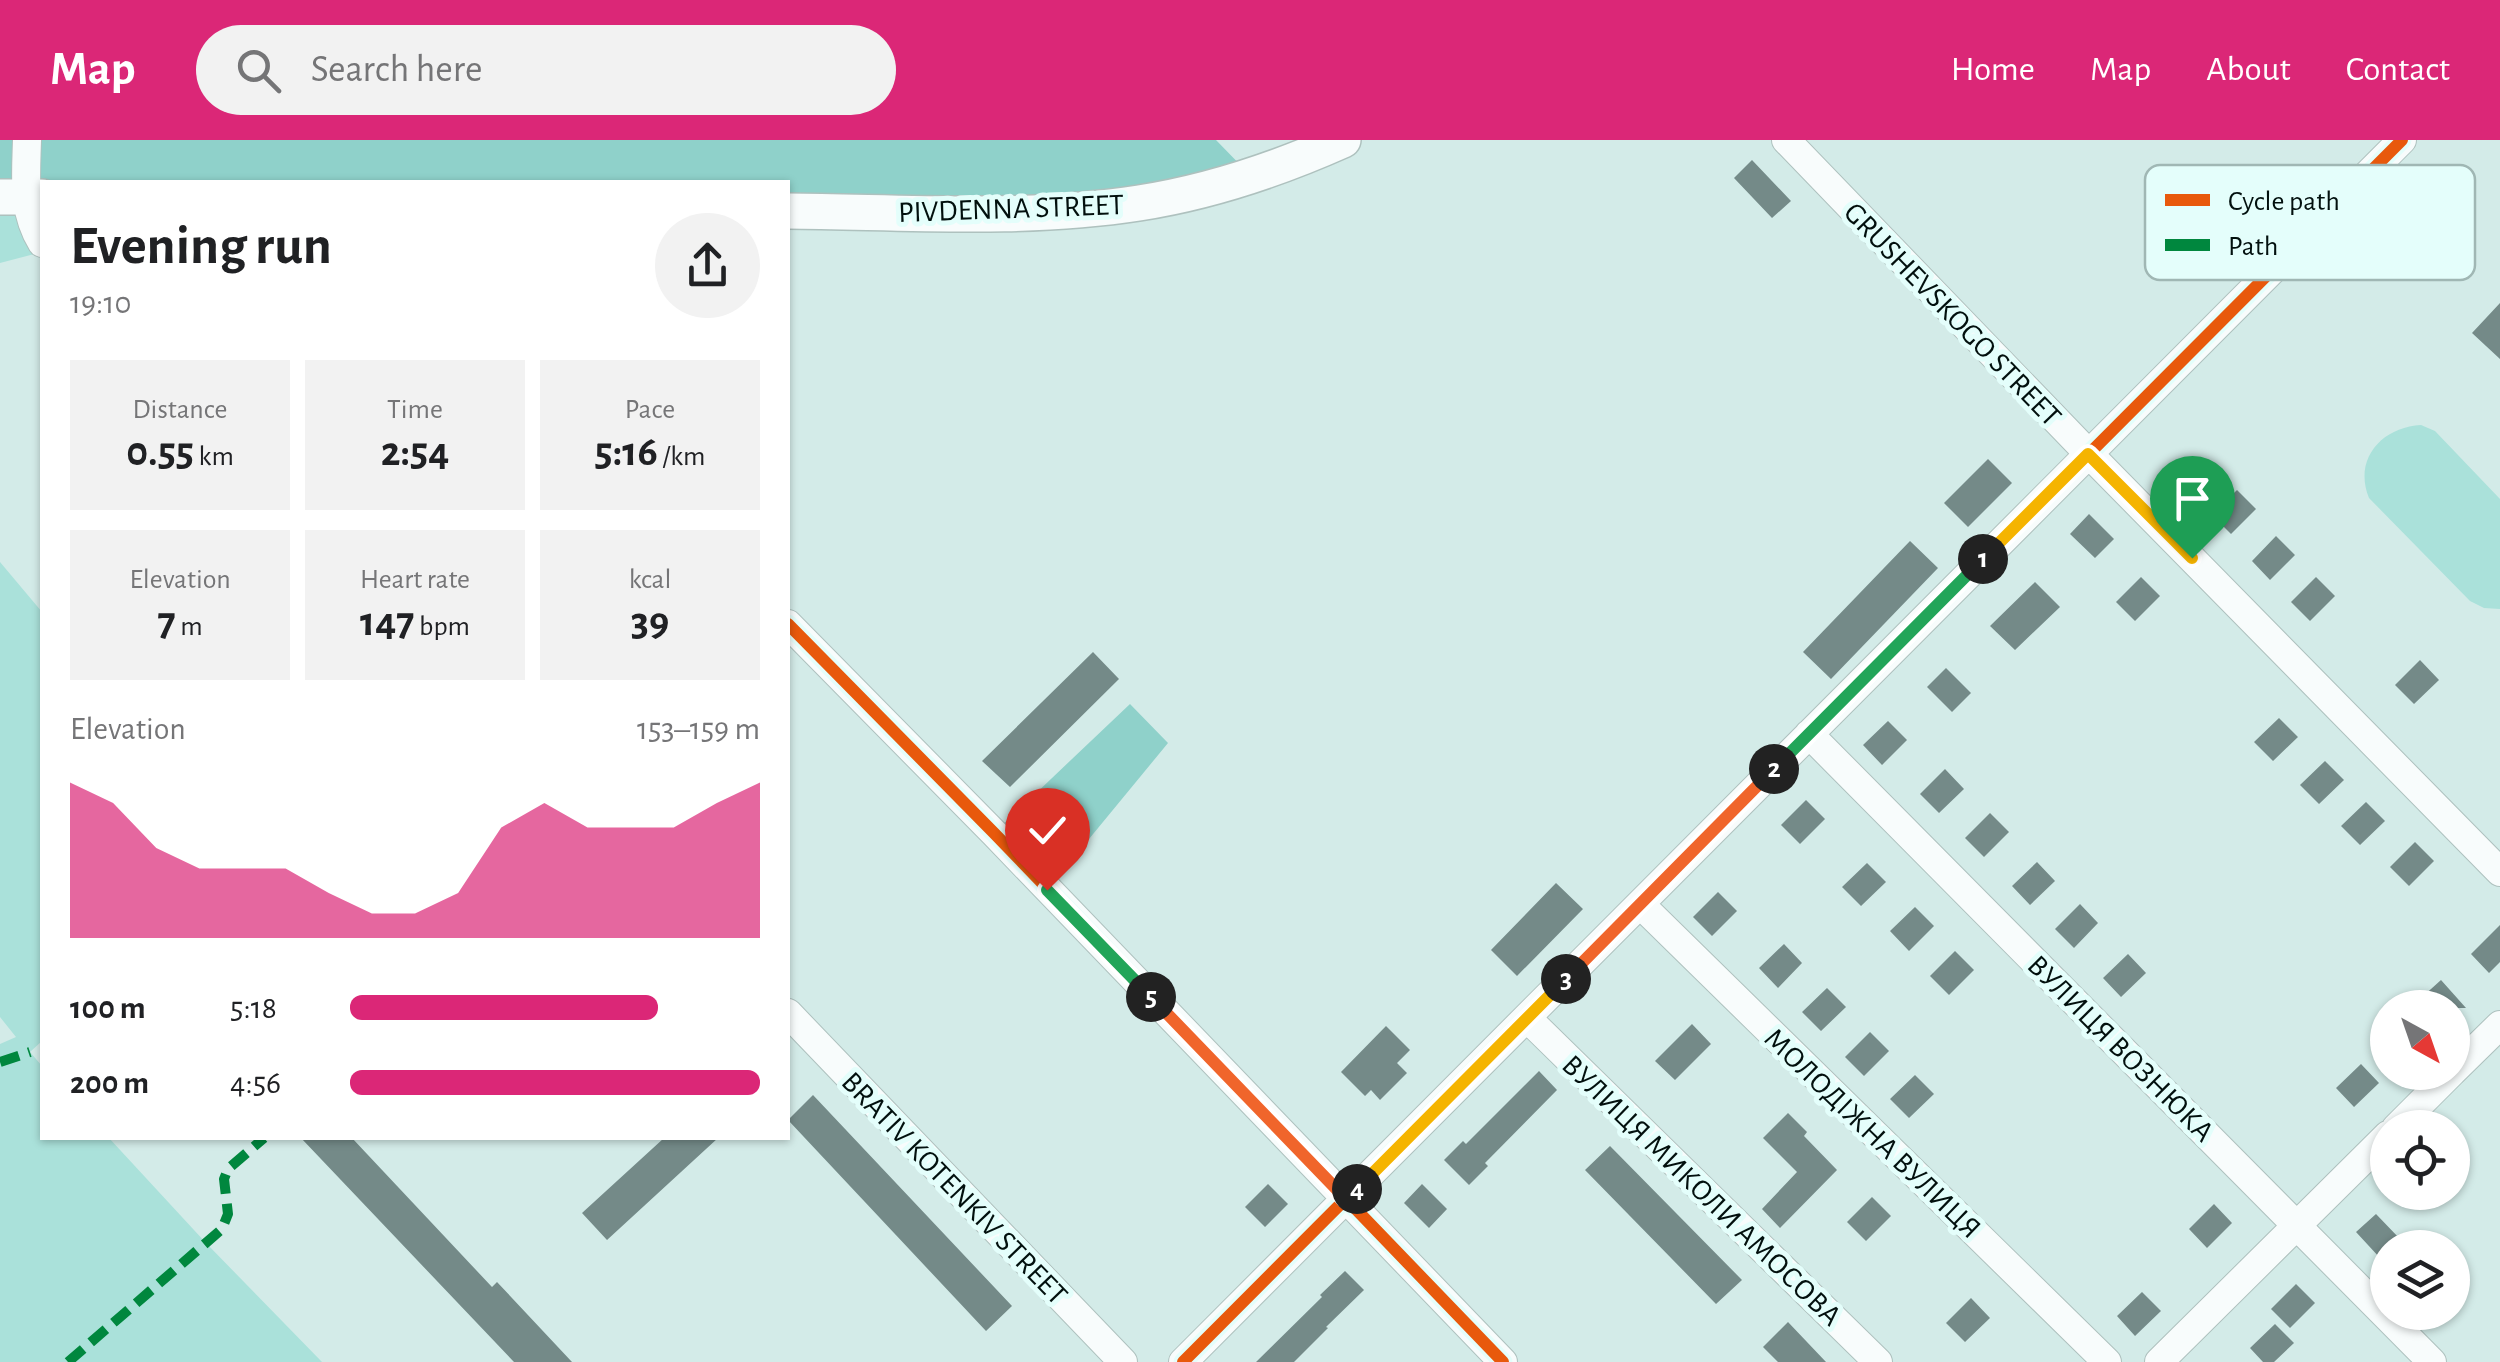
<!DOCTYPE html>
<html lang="en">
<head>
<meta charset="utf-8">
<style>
  :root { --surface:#fff; --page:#f2f2f2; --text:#202124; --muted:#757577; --accent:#db2777 }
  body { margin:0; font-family:"Alegreya Sans",sans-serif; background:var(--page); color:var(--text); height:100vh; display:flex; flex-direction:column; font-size:38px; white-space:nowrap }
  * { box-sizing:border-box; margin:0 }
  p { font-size:32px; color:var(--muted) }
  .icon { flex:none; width:55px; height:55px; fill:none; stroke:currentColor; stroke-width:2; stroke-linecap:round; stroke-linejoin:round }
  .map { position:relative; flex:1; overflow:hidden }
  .drawer { position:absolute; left:40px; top:40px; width:750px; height:960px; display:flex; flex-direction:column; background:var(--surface); border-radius:0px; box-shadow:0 2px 8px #0004 }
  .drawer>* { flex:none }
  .needle { width:65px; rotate:140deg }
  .buttons { position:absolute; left:2370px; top:850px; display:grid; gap:20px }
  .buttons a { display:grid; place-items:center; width:100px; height:100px; border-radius:50%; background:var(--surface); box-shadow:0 2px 8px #0004; font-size:50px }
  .pin { position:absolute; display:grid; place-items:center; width:85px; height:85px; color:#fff; margin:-102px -42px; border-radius:50% 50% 50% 0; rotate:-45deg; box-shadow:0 0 10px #0007 }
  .pin .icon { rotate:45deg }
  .km { position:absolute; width:50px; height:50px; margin:-25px; border-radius:50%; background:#222; color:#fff; font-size:28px; line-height:50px; text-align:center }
  .round { display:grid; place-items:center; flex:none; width:105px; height:105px; border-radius:52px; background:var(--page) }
  .overview { display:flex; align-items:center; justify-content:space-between; height:170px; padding:0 30px }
  h1 { font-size:55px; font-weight:700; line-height:75px }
  .figures { display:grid; grid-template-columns:repeat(3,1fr); gap:15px; height:170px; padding:10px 30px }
  .figures div { display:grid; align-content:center; border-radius:0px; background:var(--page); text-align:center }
  .figures b { font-size:42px; font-weight:700 }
  .figures small { font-size:28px; font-weight:400 }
  .figures p { font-size:28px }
  .chart { height:280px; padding:20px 30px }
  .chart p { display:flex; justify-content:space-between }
  .chart svg { width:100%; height:180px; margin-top:10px; fill:var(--accent); opacity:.7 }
  ul { padding:0 30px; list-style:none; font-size:32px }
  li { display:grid; grid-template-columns:160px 120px 1fr; align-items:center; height:75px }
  li i { height:25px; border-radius:12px; background:var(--accent) }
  header { display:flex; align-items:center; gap:60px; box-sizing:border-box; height:140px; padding:0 50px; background:var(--accent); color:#fff }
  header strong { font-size:48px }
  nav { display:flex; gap:55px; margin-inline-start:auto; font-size:35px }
  .search { width:700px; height:90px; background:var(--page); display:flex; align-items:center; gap:25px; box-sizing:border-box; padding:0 35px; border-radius:55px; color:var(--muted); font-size:38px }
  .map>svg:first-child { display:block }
  .green { fill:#aae1da }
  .forest { fill:#8fd1ca }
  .building { fill:#748a88 }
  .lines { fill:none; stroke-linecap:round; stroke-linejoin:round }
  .minor-casing { stroke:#aec1be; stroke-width:30 }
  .major-casing { stroke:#aec1be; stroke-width:38 }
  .minor { stroke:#f8fcfc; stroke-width:28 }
  .major { stroke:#f8fcfc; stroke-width:35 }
  .quiet { stroke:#00873e; stroke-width:10; stroke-dasharray:20 10; stroke-linecap:butt }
  .cycleway-casing { stroke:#e4fefb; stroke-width:19 }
  .cycleway { stroke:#e8590c; stroke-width:12 }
  .split-1-casing { stroke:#fff; stroke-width:20 }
  .split-2-casing { stroke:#fff; stroke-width:20 }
  .split-3-casing { stroke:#fff; stroke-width:20 }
  .split-4-casing { stroke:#fff; stroke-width:20 }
  .split-5-casing { stroke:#fff; stroke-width:20 }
  .split-6-casing { stroke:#fff; stroke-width:20 }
  .split-1 { stroke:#f5b400; stroke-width:12 }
  .split-2 { stroke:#22a559; stroke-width:12 }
  .split-3 { stroke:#f0652b; stroke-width:12 }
  .split-4 { stroke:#f5b400; stroke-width:12 }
  .split-5 { stroke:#f0652b; stroke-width:12 }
  .split-6 { stroke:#22a559; stroke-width:12 }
  .labels { text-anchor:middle; stroke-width:10; stroke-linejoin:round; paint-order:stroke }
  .street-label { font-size:30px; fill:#02100e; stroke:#e4fefb }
  .key { fill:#e4fefb; stroke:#a0b7b4; stroke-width:2.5 }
  .key-label { font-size:28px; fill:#02100e }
</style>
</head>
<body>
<header>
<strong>Map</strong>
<div class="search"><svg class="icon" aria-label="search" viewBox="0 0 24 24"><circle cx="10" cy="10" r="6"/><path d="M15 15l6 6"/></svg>Search here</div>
<nav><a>Home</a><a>Map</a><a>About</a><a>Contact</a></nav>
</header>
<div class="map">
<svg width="2500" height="1222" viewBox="0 0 2500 1222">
  <rect width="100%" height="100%" fill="#d3ebe8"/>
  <path class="green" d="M 25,56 L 42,112 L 0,123 L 0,57 Z
    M 2421,285 L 2435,291 L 2500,359 L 2500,469 L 2484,468 L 2470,461 L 2369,358 C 2353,319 2382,287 2421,285 Z
    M 0,422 L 42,472 L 42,901 L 30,912 L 42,926 L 42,998 L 109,998 L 206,1103 L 322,1222 L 0,1222 L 0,904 L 16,897 L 0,877 Z"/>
  <path class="forest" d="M 0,0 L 1216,0 L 1251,36 L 1223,45 L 788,71 L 788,42 L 42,42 L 0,57 Z
    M 1130,564 L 1168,603 L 1047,750 L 994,693 Z"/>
  <path class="building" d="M 1752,20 L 1791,61 L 1772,78 L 1734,38 Z
    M 2500,163 L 2500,219 L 2472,193 Z
    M 1988,319 L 2012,343 L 1968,387 L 1944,363 Z
    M 2237,350 L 2256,369 L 2231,394 L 2212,375 Z
    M 2089,374 L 2114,399 L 2095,418 L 2070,394 Z
    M 2276,396 L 2295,415 L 2270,440 L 2252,421 Z
    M 1910,401 L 1938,428 L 1831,539 L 1803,512 Z
    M 2141,437 L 2160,456 L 2135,481 L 2116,462 Z
    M 2316,437 L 2335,456 L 2310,481 L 2291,462 Z
    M 2035,442 L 2060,467 L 2015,510 L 1990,486 Z
    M 1093,512 L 1119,539 L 1010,647 L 982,621 Z
    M 2420,520 L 2439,540 L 2414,564 L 2395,545 Z
    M 1946,528 L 1971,553 L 1952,572 L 1927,547 Z
    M 2279,578 L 2298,597 L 2273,621 L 2254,602 Z
    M 1888,581 L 1907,600 L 1882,625 L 1863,605 Z
    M 2325,621 L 2344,640 L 2319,664 L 2300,645 Z
    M 1945,629 L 1964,649 L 1939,673 L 1920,654 Z
    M 1806,660 L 1825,679 L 1800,704 L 1781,685 Z
    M 2366,662 L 2385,681 L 2360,705 L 2341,686 Z
    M 1990,673 L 2009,692 L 1984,717 L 1965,698 Z
    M 2415,702 L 2434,721 L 2409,746 L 2390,727 Z
    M 2037,722 L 2055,741 L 2030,765 L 2012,746 Z
    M 1867,723 L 1886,742 L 1861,766 L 1842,747 Z
    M 1556,743 L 1583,769 L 1517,836 L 1491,810 Z
    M 1718,752 L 1737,771 L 1712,796 L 1693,777 Z
    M 2080,764 L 2098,783 L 2074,808 L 2055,789 Z
    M 1915,767 L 1934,786 L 1909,811 L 1890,791 Z
    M 2500,785 L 2500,822 L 2489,833 L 2471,814 Z
    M 1784,804 L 1802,823 L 1778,848 L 1759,828 Z
    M 1955,811 L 1974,830 L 1949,855 L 1930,836 Z
    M 2128,814 L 2146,833 L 2121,857 L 2103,838 Z
    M 2441,840 L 2466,868 L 2430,868 L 2421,858 Z
    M 1827,848 L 1846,867 L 1821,891 L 1802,872 Z
    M 1692,884 L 1711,904 L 1675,940 L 1655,921 Z
    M 1386,886 L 1410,910 L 1397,923 L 1407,933 L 1380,960 L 1371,950 L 1365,956 L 1341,932 Z
    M 1870,892 L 1889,911 L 1864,936 L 1845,917 Z
    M 2361,924 L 2379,943 L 2354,967 L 2336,948 Z
    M 1539,931 L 1557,950 L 1485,1023 L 1488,1026 L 1469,1045 L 1444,1020 L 1463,1001 L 1466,1004 Z
    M 1915,935 L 1934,954 L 1909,978 L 1890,959 Z
    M 813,955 L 1012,1166 L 986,1191 L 788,980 Z
    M 1788,973 L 1807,992 L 1804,996 L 1837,1030 L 1780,1088 L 1762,1069 L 1797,1032 L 1763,998 Z
    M 301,998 L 352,998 L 492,1147 L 497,1142 L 572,1222 L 514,1222 Z
    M 664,998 L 718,998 L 607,1100 L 582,1073 Z
    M 1610,1006 L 1742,1140 L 1716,1164 L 1585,1030 Z
    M 1268,1044 L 1288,1064 L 1265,1087 L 1245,1067 Z
    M 1422,1044 L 1447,1069 L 1429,1088 L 1404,1063 Z
    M 1872,1057 L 1891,1076 L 1866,1101 L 1847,1082 Z
    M 2214,1064 L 2232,1083 L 2207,1108 L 2189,1089 Z
    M 2376,1074 L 2400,1099 L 2391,1108 L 2388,1108 L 2388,1111 L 2380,1118 L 2356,1092 Z
    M 1345,1131 L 1364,1150 L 1326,1187 L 1328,1188 L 1294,1222 L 1256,1222 L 1322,1157 L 1320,1155 Z
    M 2296,1144 L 2315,1163 L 2290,1188 L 2271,1169 Z
    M 2142,1152 L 2161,1171 L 2135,1196 L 2117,1176 Z
    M 1971,1158 L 1990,1178 L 1965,1202 L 1946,1183 Z
    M 1788,1182 L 1826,1222 L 1778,1222 L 1763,1207 Z
    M 2275,1184 L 2294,1203 L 2274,1222 L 2263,1222 L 2250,1208 Z"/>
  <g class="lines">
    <g class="minor-casing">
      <path id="minor" d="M 27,0 C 26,37 22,71 42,103
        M 1786,0 L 2089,314 L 2500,732
        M 788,484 L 994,693 L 1503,1222
        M 1809,594 L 2432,1222
        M 1640,764 L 2107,1222
        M 788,873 L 1123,1222
        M 1527,878 L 1878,1222
        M 2452,932 L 2500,885
        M 2396,988 L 2452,932
        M 1183,1222 L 2402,0
        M 2159,1222 L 2388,995"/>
    </g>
    <g class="major-casing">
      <path id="major" d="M 0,57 L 42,57
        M 788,71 C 904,72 1024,81 1139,63 C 1210,52 1278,29 1343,0"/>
    </g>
    <use href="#minor" class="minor"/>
    <use href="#major" class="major"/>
    <path class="quiet" d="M 0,922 L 30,912
      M 68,1222 L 222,1089 L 228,1074 L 224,1039 L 228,1029 L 264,998"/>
    <g class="cycleway-casing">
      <path id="cycleway" d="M 788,484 L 994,693 L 1503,1222
        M 1183,1222 L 2402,0"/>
    </g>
    <use href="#cycleway" class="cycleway"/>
  </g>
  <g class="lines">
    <g class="split-1-casing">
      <path id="split-1" d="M 1983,419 L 2088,314 L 2192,418"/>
    </g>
    <g class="split-2-casing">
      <path id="split-2" d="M 1774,629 L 1983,419"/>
    </g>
    <g class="split-3-casing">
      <path id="split-3" d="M 1566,839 L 1774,629"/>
    </g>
    <g class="split-4-casing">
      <path id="split-4" d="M 1357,1049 L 1566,839"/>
    </g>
    <g class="split-5-casing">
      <path id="split-5" d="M 1151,857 L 1346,1059 L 1357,1049"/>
    </g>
    <g class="split-6-casing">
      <path id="split-6" d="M 1047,750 L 1151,857"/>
    </g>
    <use href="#split-1" class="split-1"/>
    <use href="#split-2" class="split-2"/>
    <use href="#split-3" class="split-3"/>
    <use href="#split-4" class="split-4"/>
    <use href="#split-5" class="split-5"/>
    <use href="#split-6" class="split-6"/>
  </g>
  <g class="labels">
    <g class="street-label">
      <text transform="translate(1011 68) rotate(-2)" y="10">PIVDENNA STREET</text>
      <text transform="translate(1953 174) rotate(46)" y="10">GRUSHEVSKOGO STREET</text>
      <text transform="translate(2121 908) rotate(45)" y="10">ВУЛИЦЯ ВОЗНЮКА</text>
      <text transform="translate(1873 993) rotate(44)" y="10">МОЛОДІЖНА ВУЛИЦЯ</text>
      <text transform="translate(955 1048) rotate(46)" y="10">BRATIV KOTENKIV STREET</text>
      <text transform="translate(1702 1050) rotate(44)" y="10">ВУЛИЦЯ МИКОЛИ АМОСОВА</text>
    </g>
  </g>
  <rect x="2145" y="25" width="330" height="115" rx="15" class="key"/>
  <rect x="2165" y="54" width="45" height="12" fill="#e8590c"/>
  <rect x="2165" y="99" width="45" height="12" fill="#00873e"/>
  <g class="key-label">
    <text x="2228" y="70">Cycle path</text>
    <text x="2228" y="115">Path</text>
  </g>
</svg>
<div class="buttons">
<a><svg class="needle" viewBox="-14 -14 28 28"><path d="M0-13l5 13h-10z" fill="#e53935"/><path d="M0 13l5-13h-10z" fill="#757577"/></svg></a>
<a><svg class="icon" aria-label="locate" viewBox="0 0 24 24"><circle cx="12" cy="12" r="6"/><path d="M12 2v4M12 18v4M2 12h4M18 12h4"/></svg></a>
<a><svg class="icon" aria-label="layers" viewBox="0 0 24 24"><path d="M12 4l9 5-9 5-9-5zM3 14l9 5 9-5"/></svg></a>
</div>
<div class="pin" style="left:2192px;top:418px;background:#1e9e55"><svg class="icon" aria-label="arrive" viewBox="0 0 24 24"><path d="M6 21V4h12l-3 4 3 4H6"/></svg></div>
<div class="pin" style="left:1047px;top:750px;background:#d93025"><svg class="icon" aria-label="check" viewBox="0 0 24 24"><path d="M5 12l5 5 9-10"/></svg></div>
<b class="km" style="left:1983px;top:419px">1</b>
<b class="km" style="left:1774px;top:629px">2</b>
<b class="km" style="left:1566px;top:839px">3</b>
<b class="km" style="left:1357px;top:1049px">4</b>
<b class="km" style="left:1151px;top:857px">5</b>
<section class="drawer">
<div class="overview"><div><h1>Evening run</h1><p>19:10</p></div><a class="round"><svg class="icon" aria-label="share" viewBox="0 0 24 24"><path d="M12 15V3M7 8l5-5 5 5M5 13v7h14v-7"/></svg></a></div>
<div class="figures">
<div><p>Distance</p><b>0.55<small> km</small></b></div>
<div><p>Time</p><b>2:54</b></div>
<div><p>Pace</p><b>5:16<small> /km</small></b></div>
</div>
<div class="figures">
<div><p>Elevation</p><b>7<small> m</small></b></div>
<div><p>Heart rate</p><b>147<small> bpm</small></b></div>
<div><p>kcal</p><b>39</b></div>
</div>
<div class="chart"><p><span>Elevation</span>153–159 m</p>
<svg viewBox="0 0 160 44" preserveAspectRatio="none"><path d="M0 44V6L10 11L20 22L30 27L40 27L50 27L60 33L70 38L80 38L90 33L100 17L110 11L120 17L130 17L140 17L150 11L160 6V44z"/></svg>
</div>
<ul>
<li><b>100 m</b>5:18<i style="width:75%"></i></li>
<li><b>200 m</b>4:56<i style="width:100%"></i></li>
</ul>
</section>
</div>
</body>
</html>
